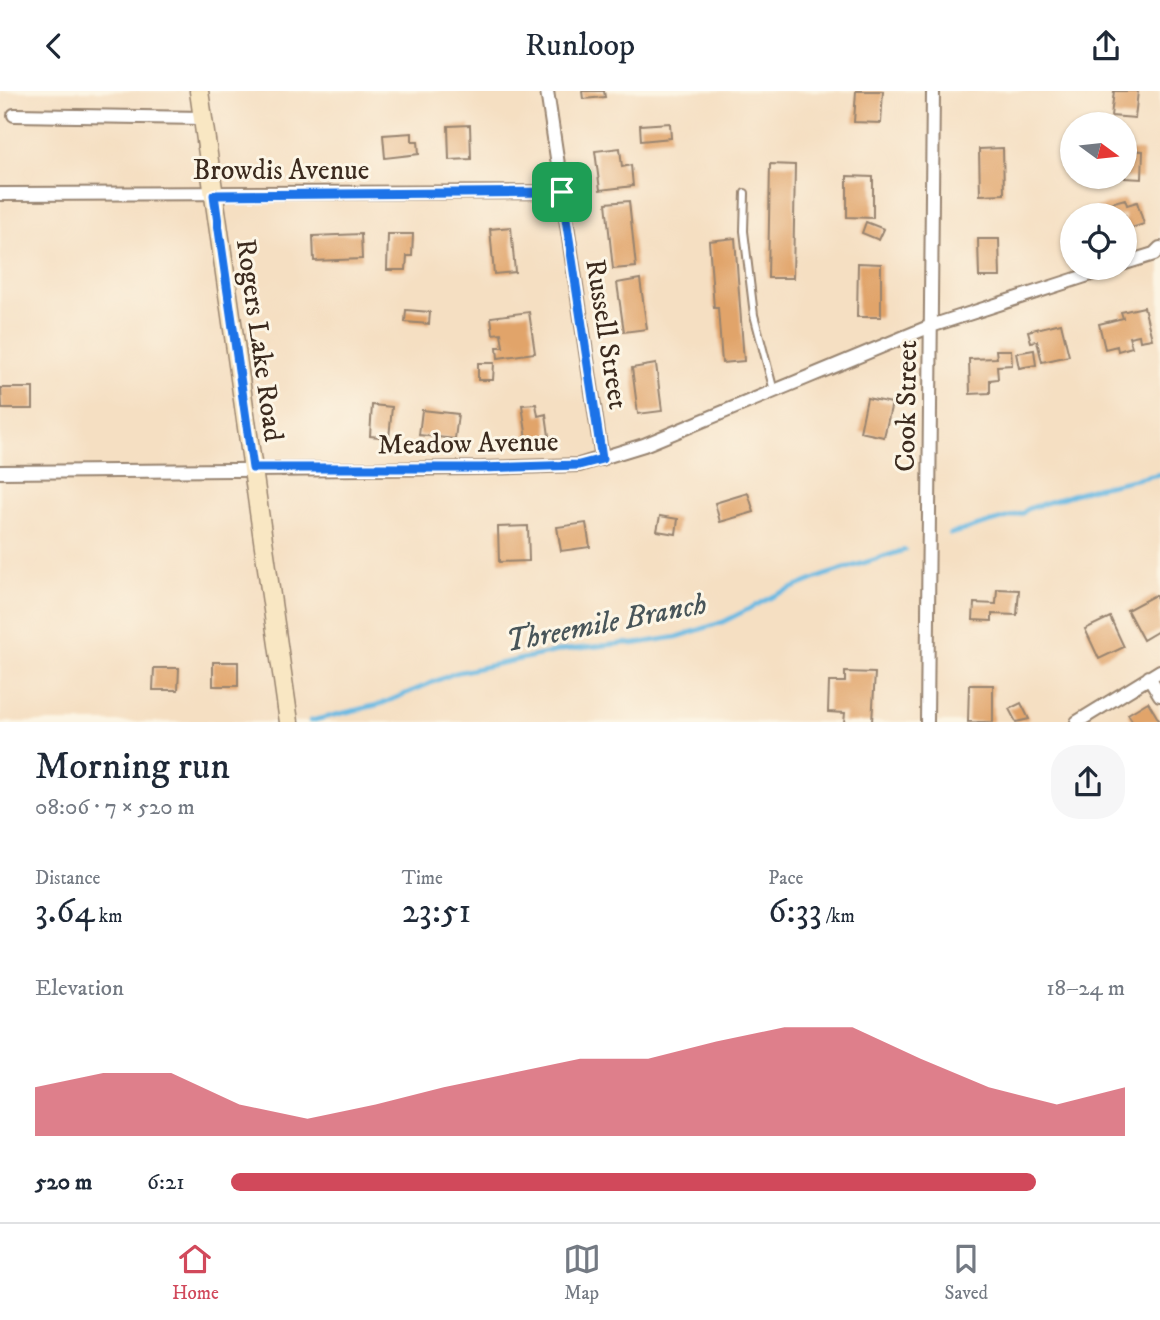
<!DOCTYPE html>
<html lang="en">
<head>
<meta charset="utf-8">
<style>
  :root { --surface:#fff; --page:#f6f6f7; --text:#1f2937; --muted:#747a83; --line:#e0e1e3; --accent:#d1495b }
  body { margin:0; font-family:"IM FELL DW Pica",serif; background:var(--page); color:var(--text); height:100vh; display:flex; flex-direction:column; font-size:26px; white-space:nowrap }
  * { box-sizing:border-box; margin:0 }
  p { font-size:23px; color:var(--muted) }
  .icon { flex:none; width:38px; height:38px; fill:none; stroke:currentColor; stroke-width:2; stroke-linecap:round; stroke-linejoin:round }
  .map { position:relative; height:631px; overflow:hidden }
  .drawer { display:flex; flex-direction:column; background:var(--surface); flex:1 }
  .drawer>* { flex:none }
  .needle { width:46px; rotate:105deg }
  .controls { position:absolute; left:1060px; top:21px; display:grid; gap:14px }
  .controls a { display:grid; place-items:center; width:77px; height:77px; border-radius:50%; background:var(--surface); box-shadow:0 2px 5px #0004; font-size:35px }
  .pin { position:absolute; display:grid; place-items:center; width:60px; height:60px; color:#fff; margin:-30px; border-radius:14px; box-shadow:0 4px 10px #0006 }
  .round { display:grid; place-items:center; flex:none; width:74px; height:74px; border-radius:28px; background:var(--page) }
  .headline { display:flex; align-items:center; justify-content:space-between; height:119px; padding:0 35px }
  h1 { font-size:38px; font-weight:600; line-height:52px }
  .figures { display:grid; grid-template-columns:repeat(3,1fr); gap:10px; height:119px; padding:7px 35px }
  .figures div { display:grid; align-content:center }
  .figures b { font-size:35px; font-weight:600 }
  .figures small { font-size:19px; font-weight:400 }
  .figures p { font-size:19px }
  .chart { height:196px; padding:14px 35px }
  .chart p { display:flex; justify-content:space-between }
  .chart svg { width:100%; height:126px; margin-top:7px; fill:var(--accent); opacity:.7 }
  ul { padding:0 35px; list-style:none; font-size:23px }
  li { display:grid; grid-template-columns:112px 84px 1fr; align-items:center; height:52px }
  li i { height:18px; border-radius:9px; background:var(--accent) }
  header { display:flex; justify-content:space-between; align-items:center; height:91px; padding:0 35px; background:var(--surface); font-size:32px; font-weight:600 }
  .tab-bar { display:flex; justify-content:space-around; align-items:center; height:98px; border-top:2px solid var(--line); background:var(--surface); font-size:19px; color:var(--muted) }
  .tab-bar a { display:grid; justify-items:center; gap:4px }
  .tab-bar .selected { color:var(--accent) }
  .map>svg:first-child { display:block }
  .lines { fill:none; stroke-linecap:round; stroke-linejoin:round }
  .stream { stroke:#68b9e3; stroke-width:4.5 }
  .building { fill:#e1a46b }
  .lane-casing { stroke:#988470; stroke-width:10 }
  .street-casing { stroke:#988470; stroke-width:16 }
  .secondary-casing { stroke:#988470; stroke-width:21 }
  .lane { stroke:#fff; stroke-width:6 }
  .street { stroke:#fff; stroke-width:12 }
  .secondary { stroke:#f9e7c3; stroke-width:18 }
  .route-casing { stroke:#fff; stroke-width:14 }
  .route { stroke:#1a73e8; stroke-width:9 }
  .labels { text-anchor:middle; stroke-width:6; stroke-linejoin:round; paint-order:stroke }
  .street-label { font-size:28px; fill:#3b2a1e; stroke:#fcf5e5 }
  .water-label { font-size:30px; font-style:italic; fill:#485559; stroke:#fcf5e5 }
</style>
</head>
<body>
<header><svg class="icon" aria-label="back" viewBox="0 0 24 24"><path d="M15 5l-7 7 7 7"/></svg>Runloop<svg class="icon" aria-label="share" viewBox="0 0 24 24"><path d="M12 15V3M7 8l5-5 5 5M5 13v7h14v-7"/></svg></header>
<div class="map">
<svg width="1160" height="631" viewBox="0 0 1160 631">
  <rect width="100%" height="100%" fill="#fcf5e5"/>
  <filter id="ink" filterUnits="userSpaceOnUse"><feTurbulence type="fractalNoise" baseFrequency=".0143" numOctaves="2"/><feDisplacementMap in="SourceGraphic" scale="14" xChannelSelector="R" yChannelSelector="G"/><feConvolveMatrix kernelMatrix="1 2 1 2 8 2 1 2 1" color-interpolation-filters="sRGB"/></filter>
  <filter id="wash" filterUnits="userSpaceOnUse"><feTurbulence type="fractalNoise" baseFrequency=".00686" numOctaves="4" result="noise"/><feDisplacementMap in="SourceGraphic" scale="28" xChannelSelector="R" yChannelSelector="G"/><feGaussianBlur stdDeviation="1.57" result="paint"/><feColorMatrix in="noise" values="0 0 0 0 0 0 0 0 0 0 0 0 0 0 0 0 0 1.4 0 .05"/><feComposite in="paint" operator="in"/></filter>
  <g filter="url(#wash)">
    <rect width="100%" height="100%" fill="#f5dfc2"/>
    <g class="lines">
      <path class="stream" d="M 950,443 L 1023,422 L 1027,418 L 1090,398 L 1160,383
        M 310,630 L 381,613 L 455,582 L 564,559 L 627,552 L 633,553 L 677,546 L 723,531 L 778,503 L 825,484 L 905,459"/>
    </g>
    <g id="blocks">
      <path class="building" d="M 582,0 L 604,0 L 605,6 L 583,8 Z
        M 856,0 L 883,0 L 881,32 L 854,31 Z
        M 1114,0 L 1138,0 L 1135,27 L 1111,25 Z
        M 670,32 L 671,47 L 641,50 L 640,34 Z
        M 470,34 L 471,68 L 449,69 L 448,35 Z
        M 412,42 L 412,50 L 418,50 L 419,63 L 385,67 L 383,44 Z
        M 620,57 L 622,76 L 631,74 L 633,95 L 600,99 L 595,60 Z
        M 1003,57 L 1004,103 L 980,104 L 979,58 Z
        M 1125,59 L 1143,60 L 1142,88 L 1125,87 Z
        M 770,73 L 795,74 L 793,187 L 768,187 Z
        M 847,85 L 873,86 L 873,127 L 847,126 Z
        M 1125,108 L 1127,114 L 1137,111 L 1144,133 L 1125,139 L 1125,124 L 1095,124 L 1093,117 Z
        M 629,110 L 636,176 L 613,178 L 606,112 Z
        M 866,131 L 884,138 L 879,149 L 862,142 Z
        M 511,136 L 515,181 L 494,183 L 490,138 Z
        M 361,143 L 362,168 L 314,170 L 313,145 Z
        M 388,143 L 413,143 L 412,165 L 407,165 L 406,179 L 387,179 Z
        M 735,147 L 744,270 L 722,272 L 718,217 L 714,217 L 709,150 Z
        M 978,148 L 999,148 L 1000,186 L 979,186 Z
        M 858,172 L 881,173 L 881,226 L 857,226 Z
        M 640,188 L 647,238 L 624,241 L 617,192 Z
        M 1144,216 L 1152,248 L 1140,250 L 1139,244 L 1129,246 L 1132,256 L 1118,260 L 1117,255 L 1105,258 L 1099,233 L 1123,227 L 1121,221 Z
        M 406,219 L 430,221 L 429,233 L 405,231 Z
        M 529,221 L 535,262 L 498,267 L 497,256 L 503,256 L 501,242 L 493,243 L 491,226 Z
        M 1061,232 L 1069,265 L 1042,271 L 1037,250 L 1031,251 L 1028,240 Z
        M 996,259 L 1011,259 L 1012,274 L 997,275 L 998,288 L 990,289 L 990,302 L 970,303 L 969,268 L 997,267 Z
        M 1034,259 L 1036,274 L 1019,277 L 1016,262 Z
        M 478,272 L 494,272 L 493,289 L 478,289 Z
        M 656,273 L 662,320 L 638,323 L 632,277 Z
        M 1,297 L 33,297 L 33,318 L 2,318 Z
        M 867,307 L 892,312 L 884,346 L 860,341 Z
        M 536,313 L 538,325 L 546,323 L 550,352 L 528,355 L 522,314 Z
        M 372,314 L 392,316 L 389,347 L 370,345 Z
        M 422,319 L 458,323 L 455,348 L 419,344 Z
        M 748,402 L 754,421 L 720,431 L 715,412 Z
        M 660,425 L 678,428 L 676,443 L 657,440 Z
        M 586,432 L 590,456 L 561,460 L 557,436 Z
        M 528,435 L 529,470 L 499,471 L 498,436 Z
        M 997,498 L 1019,499 L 1017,524 L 992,523 L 992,530 L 973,529 L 974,512 L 996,513 Z
        M 1155,504 L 1160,512 L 1160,539 L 1143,549 L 1127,519 Z
        M 1110,526 L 1124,556 L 1099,568 L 1085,538 Z
        M 213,571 L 238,571 L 238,595 L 213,595 Z
        M 154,577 L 179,577 L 178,599 L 153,599 Z
        M 845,581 L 875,582 L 872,631 L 844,631 L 845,622 L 828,621 L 829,591 L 845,591 Z
        M 969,594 L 993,594 L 993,631 L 968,631 Z
        M 1148,611 L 1160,631 L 1133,631 L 1128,623 Z
        M 1021,612 L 1029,628 L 1016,631 L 1009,618 Z"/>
    </g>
  </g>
  <g filter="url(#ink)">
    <use href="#blocks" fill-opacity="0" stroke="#988470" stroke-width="2"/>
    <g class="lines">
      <g class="lane-casing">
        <path id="lane" d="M 745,102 L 744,140 L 754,224 L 774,300"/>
      </g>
      <g class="street-casing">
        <path id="street" d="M 547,0 L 602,368
          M 14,24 L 203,27
          M 0,103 L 562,101
          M 1125,172 L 1154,163 L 1160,157
          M 0,381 L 482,377 L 579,374 L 644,354 L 931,235 L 1110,177
          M 1149,586 L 1160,604
          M 927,631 L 933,0
          M 1077,631 L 1160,580"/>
      </g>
      <g class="secondary-casing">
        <path id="secondary" d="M 199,0 L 289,631"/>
      </g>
      <use href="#lane" class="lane"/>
      <use href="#street" class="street"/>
      <use href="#secondary" class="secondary"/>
    </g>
  </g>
  <g class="lines" filter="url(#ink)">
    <g class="route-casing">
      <path id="route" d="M 562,101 L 602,368 L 579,374 L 481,377 L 253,377 L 214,104 Z"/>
    </g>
    <use href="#route" class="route"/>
  </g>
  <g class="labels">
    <g class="street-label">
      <text x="281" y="88">Browdis Avenue</text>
      <text transform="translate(608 243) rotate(81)" y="10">Russell Street</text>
      <text transform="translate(261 249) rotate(82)" y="10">Rogers Lake Road</text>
      <text transform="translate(905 315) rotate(-89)" y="10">Cook Street</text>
      <text transform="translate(468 351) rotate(-1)" y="10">Meadow Avenue</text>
    </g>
    <g class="water-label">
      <text transform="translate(606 531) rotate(-11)" y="10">Threemile Branch</text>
    </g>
  </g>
</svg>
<div class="controls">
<a><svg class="needle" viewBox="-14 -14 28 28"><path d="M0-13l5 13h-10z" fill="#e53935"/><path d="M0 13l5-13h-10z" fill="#747a83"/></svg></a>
<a><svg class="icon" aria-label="locate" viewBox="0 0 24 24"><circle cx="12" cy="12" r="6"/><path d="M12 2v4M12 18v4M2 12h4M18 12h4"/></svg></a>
</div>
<div class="pin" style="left:562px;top:101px;background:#1e9e55"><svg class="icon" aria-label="arrive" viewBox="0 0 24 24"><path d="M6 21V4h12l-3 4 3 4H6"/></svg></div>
</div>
<section class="drawer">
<div class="headline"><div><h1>Morning run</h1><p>08:06 · 7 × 520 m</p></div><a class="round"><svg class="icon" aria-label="share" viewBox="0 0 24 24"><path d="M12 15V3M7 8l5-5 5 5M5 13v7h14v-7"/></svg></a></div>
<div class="figures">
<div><p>Distance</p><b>3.64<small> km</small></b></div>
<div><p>Time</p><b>23:51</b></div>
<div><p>Pace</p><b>6:33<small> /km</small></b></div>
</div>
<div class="chart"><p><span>Elevation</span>18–24 m</p>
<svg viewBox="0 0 160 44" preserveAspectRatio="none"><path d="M0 44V27L10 22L20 22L30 33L40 38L50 33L60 27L70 22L80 17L90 17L100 11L110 6L120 6L130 17L140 27L150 33L160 27V44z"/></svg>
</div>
<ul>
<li><b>520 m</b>6:21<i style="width:90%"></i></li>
</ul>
</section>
<nav class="tab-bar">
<a class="selected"><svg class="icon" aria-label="home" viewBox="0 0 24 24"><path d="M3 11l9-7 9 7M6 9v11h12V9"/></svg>Home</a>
<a><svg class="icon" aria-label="map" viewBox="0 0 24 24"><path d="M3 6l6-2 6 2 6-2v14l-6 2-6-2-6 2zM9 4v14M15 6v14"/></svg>Map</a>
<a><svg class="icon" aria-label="saved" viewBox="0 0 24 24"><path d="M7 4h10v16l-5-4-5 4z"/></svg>Saved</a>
</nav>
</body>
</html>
